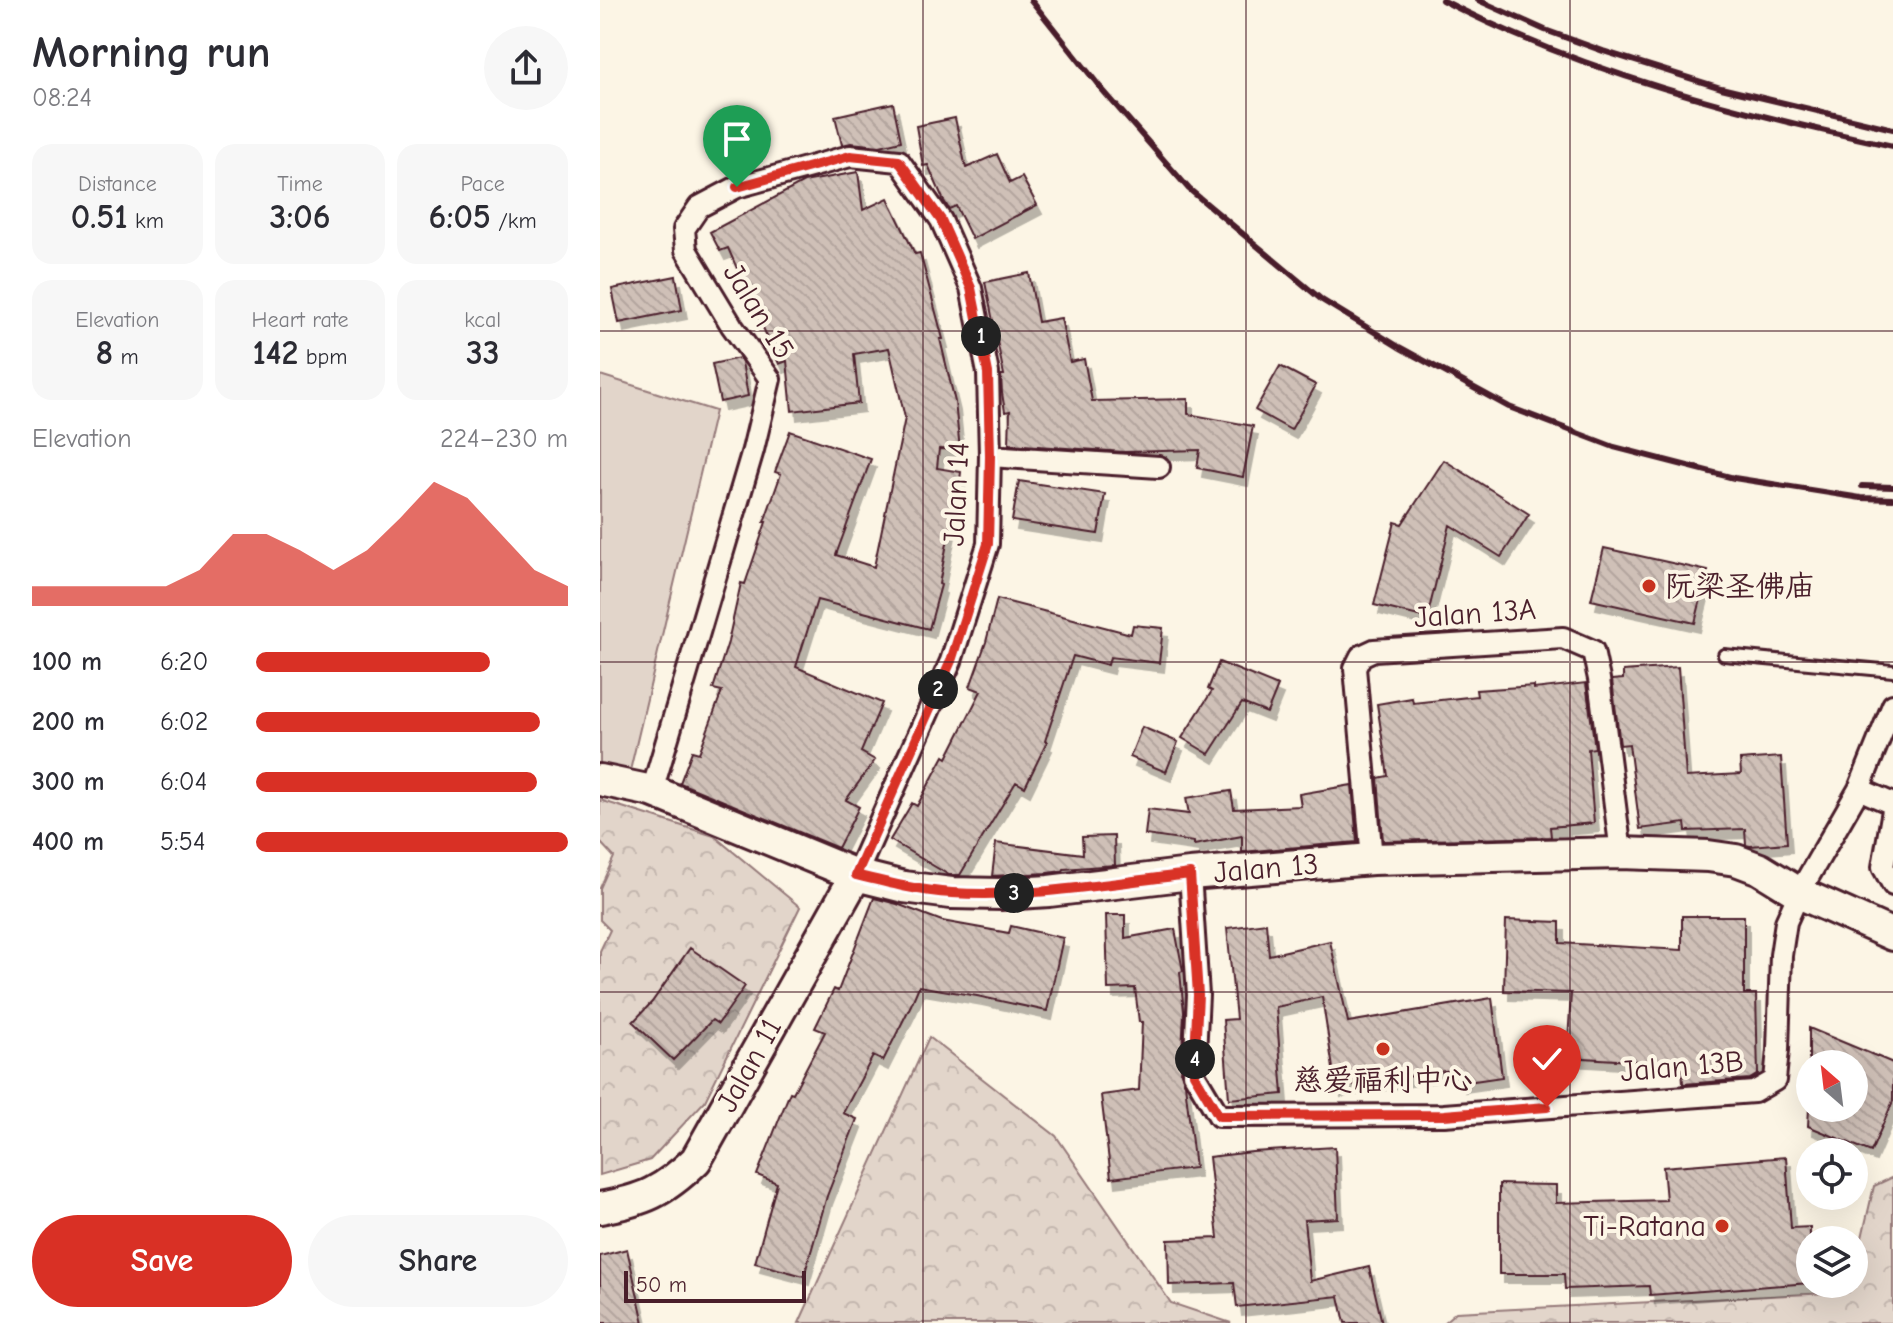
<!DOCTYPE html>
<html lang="en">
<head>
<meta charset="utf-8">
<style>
  :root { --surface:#fff; --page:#f7f7f7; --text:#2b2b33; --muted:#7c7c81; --accent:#d93025 }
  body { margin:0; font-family:"Comic Neue","LXGW WenKai TC",sans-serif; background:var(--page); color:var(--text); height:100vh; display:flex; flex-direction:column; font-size:30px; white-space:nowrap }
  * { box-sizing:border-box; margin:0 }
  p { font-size:26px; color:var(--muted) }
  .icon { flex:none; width:44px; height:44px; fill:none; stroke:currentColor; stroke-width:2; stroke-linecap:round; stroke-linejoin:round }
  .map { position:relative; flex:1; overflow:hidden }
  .sheet { display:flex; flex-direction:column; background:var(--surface); width:600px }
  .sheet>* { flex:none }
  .needle { width:52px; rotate:332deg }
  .tools { position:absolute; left:1196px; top:1050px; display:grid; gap:16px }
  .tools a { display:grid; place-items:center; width:72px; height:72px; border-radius:50%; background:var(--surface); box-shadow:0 8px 32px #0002; font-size:40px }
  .scale { position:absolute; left:24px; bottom:20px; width:182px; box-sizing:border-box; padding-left:8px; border:4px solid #4a1f2b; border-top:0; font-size:22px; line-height:28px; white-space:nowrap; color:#4a1f2b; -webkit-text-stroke:6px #fcf5e5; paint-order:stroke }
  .pin { position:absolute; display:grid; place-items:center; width:68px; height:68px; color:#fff; margin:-82px -34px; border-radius:50% 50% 50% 0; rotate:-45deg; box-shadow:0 0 8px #0007 }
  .pin .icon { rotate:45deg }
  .km { position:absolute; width:40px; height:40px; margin:-20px; border-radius:50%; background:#222; color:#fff; font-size:22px; line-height:40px; text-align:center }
  .round { display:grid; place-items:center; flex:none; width:84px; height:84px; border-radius:42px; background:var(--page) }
  .overview { display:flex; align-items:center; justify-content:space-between; height:136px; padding:0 32px }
  h1 { font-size:44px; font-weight:800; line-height:60px }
  .metrics { display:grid; grid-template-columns:repeat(3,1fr); gap:12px; height:136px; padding:8px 32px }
  .metrics div { display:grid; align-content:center; border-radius:20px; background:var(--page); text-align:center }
  .metrics b { font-size:34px; font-weight:800 }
  .metrics small { font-size:22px; font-weight:400 }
  .metrics p { font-size:22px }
  .chart { height:224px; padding:16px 32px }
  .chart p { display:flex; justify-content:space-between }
  .chart svg { width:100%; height:144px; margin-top:8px; fill:var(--accent); opacity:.7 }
  .button { display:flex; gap:16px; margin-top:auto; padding:16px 32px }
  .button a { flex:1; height:92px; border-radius:48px; background:var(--accent); color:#fff; font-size:32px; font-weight:800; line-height:92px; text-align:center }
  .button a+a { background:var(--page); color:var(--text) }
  ul { padding:0 32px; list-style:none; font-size:26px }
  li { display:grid; grid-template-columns:128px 96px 1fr; align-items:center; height:60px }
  li i { height:20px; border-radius:10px; background:var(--accent) }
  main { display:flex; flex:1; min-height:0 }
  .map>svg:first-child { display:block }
  .forest { fill:url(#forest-crowns); stroke:#967a7a; stroke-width:2 }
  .park { fill:#e2d5ca; stroke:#967a7a; stroke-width:2 }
  .building { fill:url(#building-back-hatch); stroke:#4a1f2b; stroke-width:2; filter:url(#shadow) }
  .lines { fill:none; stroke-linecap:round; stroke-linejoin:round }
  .lane-casing { stroke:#4a1f2b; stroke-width:16 }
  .street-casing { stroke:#4a1f2b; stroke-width:26 }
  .secondary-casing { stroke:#4a1f2b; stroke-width:36 }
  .lane { stroke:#fcf5e5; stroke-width:10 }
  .street { stroke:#fcf5e5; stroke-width:20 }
  .secondary { stroke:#fcf5e5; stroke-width:30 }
  .rail { stroke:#4a1f2b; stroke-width:6 }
  .route-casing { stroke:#fff; stroke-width:16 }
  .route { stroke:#d93025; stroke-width:10 }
  .grid { fill:none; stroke:#4a1f2b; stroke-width:2; stroke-opacity:0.55 }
  .poi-dot { fill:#c8321e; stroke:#fcf5e5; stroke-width:3 }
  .labels { text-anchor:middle; stroke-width:8; stroke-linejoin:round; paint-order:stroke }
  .street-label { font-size:30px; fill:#4a1f2b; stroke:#fcf5e5 }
  .poi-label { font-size:30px; fill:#4a1f2b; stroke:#fcf5e5; text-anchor:start }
</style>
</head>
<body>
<main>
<section class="sheet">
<div class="overview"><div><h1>Morning run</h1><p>08:24</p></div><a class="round"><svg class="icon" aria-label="share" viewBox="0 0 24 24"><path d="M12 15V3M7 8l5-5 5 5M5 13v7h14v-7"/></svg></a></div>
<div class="metrics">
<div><p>Distance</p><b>0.51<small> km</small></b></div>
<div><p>Time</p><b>3:06</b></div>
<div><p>Pace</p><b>6:05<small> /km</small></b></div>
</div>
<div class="metrics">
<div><p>Elevation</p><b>8<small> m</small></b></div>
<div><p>Heart rate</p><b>142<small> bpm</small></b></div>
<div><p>kcal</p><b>33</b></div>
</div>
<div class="chart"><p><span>Elevation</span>224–230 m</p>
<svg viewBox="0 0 160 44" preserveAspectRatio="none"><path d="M0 44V38L10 38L20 38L30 38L40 38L50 33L60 22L70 22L80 27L90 33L100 27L110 17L120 6L130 11L140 22L150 33L160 38V44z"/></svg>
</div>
<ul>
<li><b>100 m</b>6:20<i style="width:75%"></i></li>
<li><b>200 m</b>6:02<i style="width:91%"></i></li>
<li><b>300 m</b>6:04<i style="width:90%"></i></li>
<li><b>400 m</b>5:54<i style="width:100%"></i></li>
</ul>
<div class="button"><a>Save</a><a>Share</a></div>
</section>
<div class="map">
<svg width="1293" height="1323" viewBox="0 0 1293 1323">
  <defs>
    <pattern id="forest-crowns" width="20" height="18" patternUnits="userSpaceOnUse" patternTransform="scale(2)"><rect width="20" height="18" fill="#e2d5ca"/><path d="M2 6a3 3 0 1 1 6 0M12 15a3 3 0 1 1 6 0" fill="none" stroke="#c3b6ae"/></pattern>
    <pattern id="building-back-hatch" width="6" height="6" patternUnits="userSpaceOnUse" patternTransform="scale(2)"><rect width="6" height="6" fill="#cfc0b7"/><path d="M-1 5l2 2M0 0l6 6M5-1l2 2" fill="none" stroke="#b3a59e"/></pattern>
    <filter id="shadow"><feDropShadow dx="5" dy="9" stdDeviation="0" flood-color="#0004"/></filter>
  </defs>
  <rect width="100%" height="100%" fill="#fcf5e5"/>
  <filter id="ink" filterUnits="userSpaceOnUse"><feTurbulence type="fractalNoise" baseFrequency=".0125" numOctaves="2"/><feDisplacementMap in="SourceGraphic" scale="16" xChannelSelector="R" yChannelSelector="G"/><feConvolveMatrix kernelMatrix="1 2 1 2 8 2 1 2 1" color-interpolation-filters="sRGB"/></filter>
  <g filter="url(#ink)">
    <path class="forest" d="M 0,800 L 114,836 L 200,907 L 105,1101 L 50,1160 L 0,1175 L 0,951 L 10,930 L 0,920 L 0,888 L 14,857 L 0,842 Z
      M 329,1037 L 456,1136 L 571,1303 L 631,1323 L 199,1323 Z
      M 1293,1177 L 1293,1323 L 843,1323 L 856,1312 L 1249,1292 L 1251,1284 L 1254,1284 L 1254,1272 L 1274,1186 Z"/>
    <path class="park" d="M 0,375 L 115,411 L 29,775 L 0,768 Z"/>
    <path class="building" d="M 293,103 L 301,141 L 280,146 L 251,143 L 242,145 L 235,116 Z
      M 355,118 L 366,168 L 397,154 L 410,183 L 422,177 L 437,205 L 372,239 L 356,206 L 349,209 L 344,201 L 328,165 L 323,166 L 316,126 Z
      M 258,172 L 263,210 L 288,198 L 315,254 L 320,253 L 343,339 L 340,339 L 355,402 L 360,450 L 339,449 L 337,468 L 361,472 L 356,513 L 353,513 L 339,584 L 341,585 L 329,629 L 217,600 L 196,667 L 282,703 L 261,752 L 275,760 L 246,800 L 259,807 L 238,848 L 80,783 L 92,751 L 99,753 L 122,691 L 113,689 L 128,642 L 141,583 L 145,584 L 166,522 L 164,522 L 181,474 L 175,472 L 190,431 L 271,459 L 236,555 L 274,567 L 305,418 L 289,348 L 254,354 L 259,403 L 192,411 L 187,361 L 179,364 L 128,248 L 120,251 L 110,232 L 204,182 Z
      M 429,273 L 438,322 L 461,318 L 470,362 L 484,359 L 492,401 L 588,399 L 588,414 L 653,426 L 643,477 L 597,468 L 600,450 L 524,452 L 409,444 L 410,411 L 405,412 L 402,393 L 401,375 L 404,375 L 385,282 Z
      M 76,276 L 82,310 L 19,323 L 12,289 Z
      M 139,358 L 142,362 L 148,396 L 120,402 L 112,364 Z
      M 680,366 L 716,385 L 691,430 L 655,410 Z
      M 844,460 L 929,514 L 901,557 L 850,525 L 827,618 L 774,605 L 795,522 L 802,524 Z
      M 419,481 L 505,494 L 498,534 L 412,521 Z
      M 1004,548 L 1108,571 L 1095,623 L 991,600 Z
      M 397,599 L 531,634 L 533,625 L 563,628 L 559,663 L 510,657 L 508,665 L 473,656 L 445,741 L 447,742 L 425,787 L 416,782 L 360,875 L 349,875 L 290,840 L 312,803 L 317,806 L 344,756 L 347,758 L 381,691 L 370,687 L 386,642 Z
      M 619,662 L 678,686 L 667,713 L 642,703 L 609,754 L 582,738 L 612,691 L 608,689 Z
      M 1078,667 L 1086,777 L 1141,774 L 1140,760 L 1181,757 L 1187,843 L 1150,846 L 1146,845 L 1145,829 L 1086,831 L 1085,823 L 1040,829 L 1030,752 L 1029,744 L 1020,745 L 1012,680 L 1023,679 L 1023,671 Z
      M 986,683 L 995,748 L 988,749 L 994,823 L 950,827 L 951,837 L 783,841 L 778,778 L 788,776 L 777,704 L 812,698 L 813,703 L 877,696 L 876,690 L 934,686 L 934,689 Z
      M 542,727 L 578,742 L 566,772 L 530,757 Z
      M 752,785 L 757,842 L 642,852 L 642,836 L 594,845 L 594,842 L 545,835 L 548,809 L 589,814 L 586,798 L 631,791 L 634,809 L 701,806 L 699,794 Z
      M 514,836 L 515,865 L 464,869 L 463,871 L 447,873 L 392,876 L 396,843 L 483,854 L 482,837 Z
      M 274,898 L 297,904 L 342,921 L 409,933 L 411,926 L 463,938 L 447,1011 L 377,996 L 319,986 L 311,1005 L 283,1061 L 273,1056 L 243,1113 L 257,1119 L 227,1196 L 204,1276 L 155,1263 L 177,1183 L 157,1175 L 190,1092 L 193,1093 L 225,1032 L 215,1028 L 234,989 L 238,991 Z
      M 506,915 L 525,915 L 525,938 L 575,929 L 583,971 L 580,972 L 584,1012 L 581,1073 L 585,1084 L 595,1168 L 511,1178 L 501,1095 L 539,1090 L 542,1022 L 539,1022 L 535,988 L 508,989 Z
      M 1082,916 L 1144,916 L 1144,994 L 1156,994 L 1158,1074 L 1150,1079 L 1083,1084 L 1082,1064 L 967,1057 L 971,993 L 904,991 L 906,920 L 960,922 L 960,943 L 1082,950 Z
      M 666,923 L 669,955 L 730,941 L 748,1022 L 892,998 L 902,1077 L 860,1083 L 858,1069 L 736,1088 L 722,997 L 676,1007 L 683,1094 L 629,1099 L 623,1020 L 636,1019 L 627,928 Z
      M 90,948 L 145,986 L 118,1024 L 112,1020 L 73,1060 L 33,1022 L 52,1002 Z
      M 1209,1028 L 1293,1063 L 1293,1101 L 1271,1152 L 1208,1126 L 1209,1108 L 1254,1108 L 1254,1064 L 1209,1064 Z
      M 735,1147 L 738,1218 L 704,1220 L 710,1281 L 769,1267 L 782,1323 L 745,1323 L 739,1296 L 637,1307 L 634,1283 L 569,1285 L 568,1240 L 618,1238 L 609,1157 L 652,1152 Z
      M 1186,1157 L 1191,1228 L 1210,1227 L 1210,1283 L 1050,1295 L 1049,1286 L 965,1289 L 964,1274 L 899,1274 L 899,1184 L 956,1185 L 956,1203 L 1066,1200 L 1063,1167 Z
      M 27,1249 L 44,1323 L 0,1323 L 0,1256 Z"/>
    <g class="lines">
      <g class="lane-casing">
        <path id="lane" d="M 1124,655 L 1293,671"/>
      </g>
      <g class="street-casing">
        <path id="street" d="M 390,456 L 559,467
          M 1259,789 L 1293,804
          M 52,791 L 153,450 L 170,379 L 132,326 L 86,250 L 84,229 L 99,207 L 137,187 L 250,156 L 299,161 L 341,220 L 371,288 L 388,373 L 390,456 L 388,544 L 351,661 L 256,875
          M 1293,810 L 1283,867 L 1293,885
          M 772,859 L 755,668 L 761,656 L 774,650 L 963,638 L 993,651 L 999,679 L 1021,853
          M 590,874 L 598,995 L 594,1074 L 619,1116 L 844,1115 L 1154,1092 L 1175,1080 L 1178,1050 L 1181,955 L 1186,922 L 1199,893 L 1259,789 L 1293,705"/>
      </g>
      <g class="secondary-casing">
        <path id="secondary" d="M 0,780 L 52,791 L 256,875 L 304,887 L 351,893 L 401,894 L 449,891 L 590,874 L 772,859 L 1021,853 L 1108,856 L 1136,860 L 1160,869 L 1199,893 L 1293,935
          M 0,1208 C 44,1200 63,1192 96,1160 L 256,875"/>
      </g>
      <use href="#lane" class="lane"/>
      <use href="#street" class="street"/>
      <use href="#secondary" class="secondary"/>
      <path class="rail" d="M 431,0 L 500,87 L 589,189 L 722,300 L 799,347 L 909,407 L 1014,447 L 1134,478 L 1261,498 L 1293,499
        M 842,0 C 983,73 1139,113 1293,146
        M 878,0 L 945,30 L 1003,51 L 1121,88 L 1293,129
        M 1262,486 L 1293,487"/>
    </g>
  </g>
  <g class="lines" filter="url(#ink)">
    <g class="route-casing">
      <path id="route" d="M 137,187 L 250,156 L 299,161 L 341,220 L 371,288 L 388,373 L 390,456 L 388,544 L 351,661 L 256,875 C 288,883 320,891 352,893 C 431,898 512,883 590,874 L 598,995 L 594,1074 L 619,1116 L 844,1115 L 947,1107"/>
    </g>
    <use href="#route" class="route"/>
  </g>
  <path class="grid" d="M 323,0 L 323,1323M 646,0 L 646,1323M 970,0 L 970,1323M 0,331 L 1293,331M 0,662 L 1293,662M 0,992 L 1293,992"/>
  <g class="poi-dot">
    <circle cx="1049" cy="586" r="8"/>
    <circle cx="783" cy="1049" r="8"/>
    <circle cx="1122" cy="1226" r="8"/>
  </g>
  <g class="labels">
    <g class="street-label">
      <text transform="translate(159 311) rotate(58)" y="10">Jalan 15</text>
      <text transform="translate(356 494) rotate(-87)" y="10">Jalan 14</text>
      <text transform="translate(875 613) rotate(-4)" y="10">Jalan 13A</text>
      <text transform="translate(666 868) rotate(-5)" y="10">Jalan 13</text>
      <text transform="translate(149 1065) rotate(-61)" y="10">Jalan 11</text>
      <text transform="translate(1082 1066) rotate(-5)" y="10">Jalan 13B</text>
    </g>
    <g class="poi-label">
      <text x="1065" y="596">阮梁圣佛庙</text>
      <text x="783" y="1090" text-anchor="middle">慈爱福利中心</text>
      <text x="1106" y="1236" text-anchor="end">Ti-Ratana</text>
    </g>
  </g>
</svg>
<div class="tools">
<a><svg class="needle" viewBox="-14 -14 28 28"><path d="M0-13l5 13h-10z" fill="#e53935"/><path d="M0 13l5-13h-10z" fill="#7c7c81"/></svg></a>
<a><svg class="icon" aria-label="locate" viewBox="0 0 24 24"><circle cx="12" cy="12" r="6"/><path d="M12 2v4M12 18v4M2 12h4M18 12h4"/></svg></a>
<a><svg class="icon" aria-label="layers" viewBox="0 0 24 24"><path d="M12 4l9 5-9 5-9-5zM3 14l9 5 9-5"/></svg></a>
</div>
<div class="scale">50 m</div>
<div class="pin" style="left:137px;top:187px;background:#1e9e55"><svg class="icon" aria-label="arrive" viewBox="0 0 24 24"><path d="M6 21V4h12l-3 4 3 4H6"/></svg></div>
<div class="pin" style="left:947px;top:1107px;background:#d93025"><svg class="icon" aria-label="check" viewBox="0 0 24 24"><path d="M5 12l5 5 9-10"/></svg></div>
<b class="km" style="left:381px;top:336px">1</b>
<b class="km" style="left:338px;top:689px">2</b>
<b class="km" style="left:414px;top:893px">3</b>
<b class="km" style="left:595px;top:1059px">4</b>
</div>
</main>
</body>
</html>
